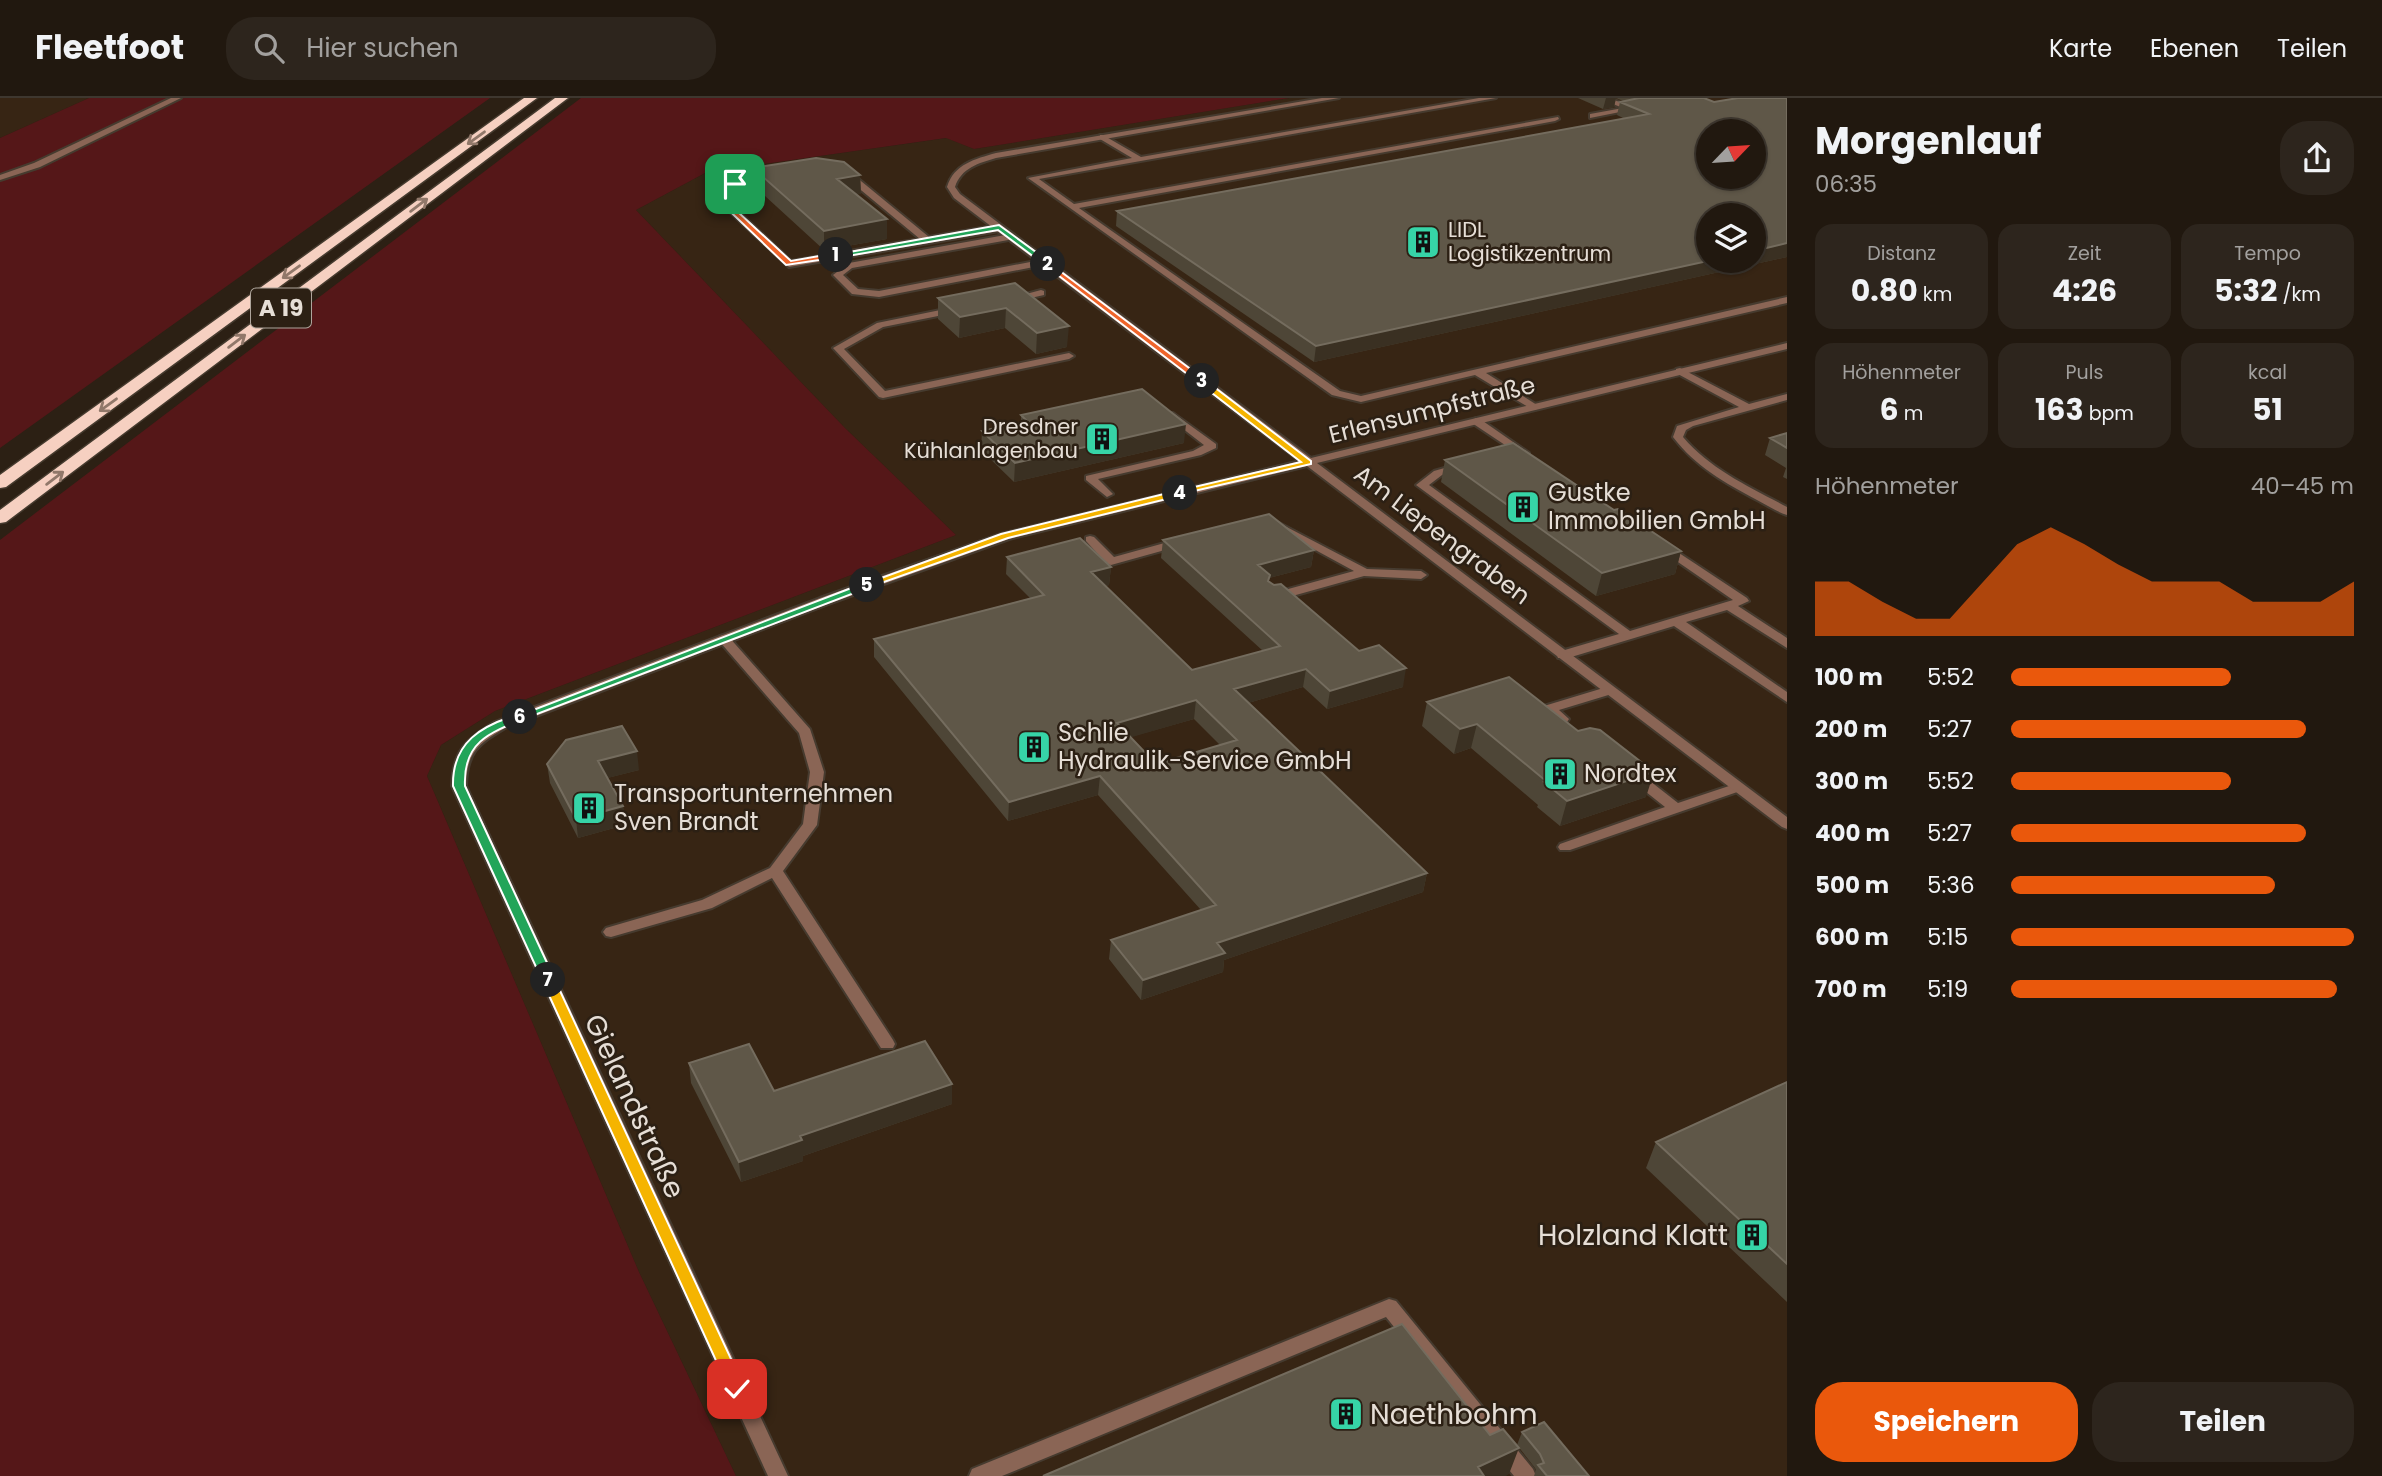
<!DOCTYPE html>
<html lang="de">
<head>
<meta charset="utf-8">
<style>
  :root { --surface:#21180f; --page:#2d251d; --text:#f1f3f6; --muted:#a2a09e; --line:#3e372f; --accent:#ea580c }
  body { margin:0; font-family:Poppins,sans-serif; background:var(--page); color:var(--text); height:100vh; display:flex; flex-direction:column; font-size:26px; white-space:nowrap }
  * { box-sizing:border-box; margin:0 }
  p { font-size:23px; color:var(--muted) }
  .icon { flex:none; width:38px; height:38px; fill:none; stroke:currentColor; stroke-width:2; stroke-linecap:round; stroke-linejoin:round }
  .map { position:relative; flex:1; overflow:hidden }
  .drawer { display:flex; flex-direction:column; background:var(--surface); width:595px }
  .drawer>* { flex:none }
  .needle { width:46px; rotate:65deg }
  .controls { position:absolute; left:1696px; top:21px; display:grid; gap:14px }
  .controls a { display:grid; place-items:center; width:70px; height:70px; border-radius:50%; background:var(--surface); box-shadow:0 2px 5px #0004,0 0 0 2px var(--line); font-size:35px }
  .pin { position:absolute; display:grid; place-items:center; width:60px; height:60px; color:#fff; margin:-30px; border-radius:14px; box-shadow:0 4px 10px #0006 }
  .km { position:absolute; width:35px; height:35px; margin:-18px; border-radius:50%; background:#222; color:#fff; font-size:19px; line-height:35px; text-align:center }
  .round { display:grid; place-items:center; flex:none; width:74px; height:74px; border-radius:28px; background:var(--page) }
  .head { display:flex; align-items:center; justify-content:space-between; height:119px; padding:0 28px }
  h1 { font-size:38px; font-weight:700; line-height:52px }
  .stats { display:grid; grid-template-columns:repeat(3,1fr); gap:10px; height:119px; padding:7px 28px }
  .stats div { display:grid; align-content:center; border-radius:18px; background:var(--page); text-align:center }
  .stats b { font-size:30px; font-weight:700 }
  .stats small { font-size:19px; font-weight:400 }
  .stats p { font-size:19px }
  .chart { height:196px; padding:14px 28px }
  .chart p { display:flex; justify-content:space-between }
  .chart svg { width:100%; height:126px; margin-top:7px; fill:var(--accent); opacity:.7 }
  .primary-button { display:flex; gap:14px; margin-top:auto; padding:14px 28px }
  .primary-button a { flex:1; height:80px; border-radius:28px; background:var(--accent); color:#fff; font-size:28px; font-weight:700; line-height:80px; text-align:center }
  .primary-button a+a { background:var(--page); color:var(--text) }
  ul { padding:0 28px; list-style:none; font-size:23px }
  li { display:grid; grid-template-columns:112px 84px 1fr; align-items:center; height:52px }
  li i { height:18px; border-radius:9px; background:var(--accent) }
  header { display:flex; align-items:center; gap:42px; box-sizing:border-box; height:98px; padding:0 35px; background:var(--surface); border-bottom:2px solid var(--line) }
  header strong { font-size:33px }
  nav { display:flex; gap:38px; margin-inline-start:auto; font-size:24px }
  .search { width:490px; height:63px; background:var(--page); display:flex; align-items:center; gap:18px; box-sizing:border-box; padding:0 24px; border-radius:28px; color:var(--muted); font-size:26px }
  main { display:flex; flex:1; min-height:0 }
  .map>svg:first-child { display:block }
  .built { fill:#372514; fill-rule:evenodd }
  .green { fill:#551718 }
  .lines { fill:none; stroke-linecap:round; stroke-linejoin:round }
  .lane-casing { stroke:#463b2f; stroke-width:4 }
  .street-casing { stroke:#463b2f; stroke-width:4 }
  .highway-casing { stroke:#463b2f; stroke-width:3 }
  .lane { fill:#8a6555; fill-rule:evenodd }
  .street { fill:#8a6555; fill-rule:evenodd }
  .highway { fill:#f6d0c1; fill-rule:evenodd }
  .wall { fill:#4e4637; fill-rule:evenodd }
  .shaded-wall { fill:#3a3022 }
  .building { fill:#5f5748; stroke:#746c5e; stroke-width:2; fill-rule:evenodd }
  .oneway { stroke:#91786a }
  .split-1 { fill:#f0652b; stroke:#fff; stroke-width:2 }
  .split-2 { fill:#22a559; stroke:#fff; stroke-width:2 }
  .split-3 { fill:#f0652b; stroke:#fff; stroke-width:2 }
  .split-4 { fill:#f5b400; stroke:#fff; stroke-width:2 }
  .split-5 { fill:#f5b400; stroke:#fff; stroke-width:2 }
  .split-6 { fill:#22a559; stroke:#fff; stroke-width:2 }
  .split-7 { fill:#22a559; stroke:#fff; stroke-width:2 }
  .split-8 { fill:#f5b400; stroke:#fff; stroke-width:2 }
  .labels { text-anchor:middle; stroke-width:5; stroke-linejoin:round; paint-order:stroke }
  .far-poi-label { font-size:21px; fill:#e6ded6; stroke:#2c2014; text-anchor:start }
  .shield { fill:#2c2014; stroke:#aea59c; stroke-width:2 }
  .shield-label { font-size:23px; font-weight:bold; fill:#e6ded6 }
  .street-label { font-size:24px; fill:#e6ded6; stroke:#2c2014 }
  .poi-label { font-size:24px; fill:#e6ded6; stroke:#2c2014; text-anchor:start }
  .near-street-label { font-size:28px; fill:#e6ded6; stroke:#2c2014 }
  .near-poi-label { font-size:28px; fill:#e6ded6; stroke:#2c2014; text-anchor:end }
</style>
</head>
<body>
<header>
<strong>Fleetfoot</strong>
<div class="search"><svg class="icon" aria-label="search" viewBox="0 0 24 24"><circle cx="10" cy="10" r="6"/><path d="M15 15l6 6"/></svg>Hier suchen</div>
<nav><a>Karte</a><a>Ebenen</a><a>Teilen</a></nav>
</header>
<main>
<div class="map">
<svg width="1787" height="1378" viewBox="0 0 1787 1378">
  <rect width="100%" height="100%" fill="#2c2014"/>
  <path class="built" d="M 0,0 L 89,0 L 0,40 Z
    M 1289,0 L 1787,0 L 1787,1378 L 736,1378 L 639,1174 L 427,678 L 441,647 L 495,613 L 956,437 L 845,330 L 636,112 L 707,74 L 947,40 L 974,51 ZM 1708,33 L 1754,33 L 1754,79 L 1708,79 ZM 1708,117 L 1754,117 L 1754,163 L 1708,163 Z"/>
  <path class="green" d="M 89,0 L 490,0 L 0,350 L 0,40 Z
    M 581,0 L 1289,0 L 974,51 L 946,40 L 707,74 L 636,112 L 845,330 L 956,437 L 495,613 L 441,647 L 427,678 L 639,1174 L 736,1378 L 0,1378 L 0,442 Z"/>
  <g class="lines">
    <g class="lane-casing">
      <path id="lane" d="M 171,0 L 181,0 L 40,69 L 0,82 L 0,77 L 34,65 Z
        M 1479,0 L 1496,0 L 1039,81 L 1074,106 L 1558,19 L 1559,21 L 1555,23 L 1079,110 L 1340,293 L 1361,298 L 1787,199 L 1787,205 L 1486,275 L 1537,307 L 1537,311 L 1533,312 L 1475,277 L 1361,304 L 1332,297 L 1028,80 L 1132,60 L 1100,41 L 1100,37 L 1103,37 L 1141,59 Z
        M 1610,0 L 1635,11 L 1590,20 L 1590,16 L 1623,10 L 1608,4 Z
        M 844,74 L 850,74 L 929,139 L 999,127 L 1003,130 L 999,133 L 789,169 L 716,101 L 732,84 L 773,79 L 773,83 L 738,88 L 725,101 L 791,163 L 920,141 L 844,78 Z
        M 1011,136 L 1014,137 L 1014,141 L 852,170 L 843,177 L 858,191 L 879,193 L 1046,161 L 1049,162 L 1049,166 L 879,199 L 852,196 L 833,177 L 849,165 Z
        M 1041,192 L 1044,193 L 1044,197 L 1013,204 L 1008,201 Z
        M 955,209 L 958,210 L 958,214 L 883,229 L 844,251 L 885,293 L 1069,255 L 1074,258 L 1069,261 L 883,300 L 879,299 L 833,250 L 877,225 Z
        M 1680,270 L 1749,306 L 1787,296 L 1787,302 L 1693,328 L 1686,332 L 1683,339 C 1711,372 1750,389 1787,409 L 1787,417 C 1777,414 1767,407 1757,402 C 1725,385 1695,368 1673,339 L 1677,328 L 1739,309 L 1676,275 L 1676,271 Z
        M 1173,315 L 1216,346 L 1216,350 L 1201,357 L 1098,381 L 1113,396 L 1107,399 L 1086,382 L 1086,378 L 1193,353 L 1204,347 L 1169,320 L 1169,316 Z
        M 1476,320 L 1480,321 L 1529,355 L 1524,358 L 1520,357 L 1472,325 L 1471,323 Z
        M 1462,365 L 1467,368 L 1466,370 L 1442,377 L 1429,387 L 1630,533 L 1733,502 L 1662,453 L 1662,449 L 1670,449 L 1747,500 L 1749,503 L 1738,508 L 1787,540 L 1787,550 L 1727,512 L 1686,524 L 1787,594 L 1787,604 L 1674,528 L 1568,560 L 1558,560 L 1557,557 L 1558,554 L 1619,536 L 1416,387 L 1434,373 Z
        M 1279,425 L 1367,471 L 1421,473 L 1427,477 L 1421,481 L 1364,478 L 1278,502 L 1270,502 L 1268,499 L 1270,496 L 1354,473 L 1275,430 L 1275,426 Z
        M 1090,438 L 1094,439 L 1114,459 L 1179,441 L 1185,445 L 1183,447 L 1111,467 L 1107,466 L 1086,443 L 1086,439 Z
        M 724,537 L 728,538 L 810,631 L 824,674 L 817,727 L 783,773 L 893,942 L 895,946 L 893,950 L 881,950 L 772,780 L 712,810 L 611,839 L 606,838 L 603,834 L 606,830 L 702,802 L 770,770 L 803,726 L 810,674 L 799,635 L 720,544 L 718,541 L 720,538 Z
        M 1610,588 L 1617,592 L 1615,595 L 1559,612 L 1569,621 L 1567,624 L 1557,624 L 1542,611 L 1544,608 Z
        M 1636,675 L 1641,676 L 1678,705 L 1738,685 L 1745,689 L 1743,692 L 1570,752 L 1560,752 L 1558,749 L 1560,746 L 1665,709 L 1631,682 L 1629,679 L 1631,676 Z
        M 1389,1201 L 1396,1203 L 1533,1371 L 1536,1378 L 1514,1378 L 1386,1219 L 1002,1378 L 969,1378 L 972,1371 Z"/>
    </g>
    <g class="street-casing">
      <path id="street" d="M 1322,0 L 1339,0 L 996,60 C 979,65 961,70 955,89 L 960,96 L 1311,360 L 1787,245 L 1787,251 L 1317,365 L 1787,719 L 1787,731 L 1782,729 L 1307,368 L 1009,441 L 828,506 L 505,630 C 477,647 467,654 466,688 L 788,1378 L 768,1378 L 452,688 C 453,652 466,642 495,624 L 820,500 L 1001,436 L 1300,363 L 954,100 L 947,89 C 954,66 975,61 996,55 Z"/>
    </g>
    <g class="highway-casing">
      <path id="highway" d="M 524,0 L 537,0 L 6,389 L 0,390 L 0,377 Z
        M 555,0 L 568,0 L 6,424 L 0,425 L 0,412 Z"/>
    </g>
    <use href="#lane" class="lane"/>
    <use href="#street" class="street"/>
    <use href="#highway" class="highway"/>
  </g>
  <path class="wall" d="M 1578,0 L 1704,0 L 1714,4 L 1787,0 L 1787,159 L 1314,264 L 1116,128 L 1117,113 L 1625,21 L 1617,17 L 1620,4 L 1623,3 L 1616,0 L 1614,9 L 1603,11 Z
    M 753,70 L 860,77 L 861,96 L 856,96 L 887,121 L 887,141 L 824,152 L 754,88 Z
    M 1015,185 L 1067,249 L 1036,256 L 1005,230 L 959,240 L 938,221 L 938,200 Z
    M 1021,317 L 1184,345 L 1014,384 L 981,352 L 982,333 L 1021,324 Z
    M 1787,335 L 1787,381 L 1783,379 L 1786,370 L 1765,357 L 1770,340 Z
    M 1445,362 L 1614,412 L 1681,453 L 1675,476 L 1596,498 L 1441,384 Z
    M 1163,442 L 1314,452 L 1311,469 L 1269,480 L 1269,484 L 1359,553 L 1403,589 L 1327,611 L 1303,589 L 1248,605 L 1427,775 L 1423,794 L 1224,862 L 1223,874 L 1141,902 L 1109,861 L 1111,842 L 1201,812 L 1098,697 L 1008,723 L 874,559 L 874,541 L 1030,500 L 1006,476 L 1007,459 L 1111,469 L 1109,487 L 1105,488 L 1192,572 L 1263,553 L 1161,460 ZM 1194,621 L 1220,647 L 1156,666 L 1130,639 Z
    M 1427,604 L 1646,699 L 1560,728 L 1537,709 L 1538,707 L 1471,650 L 1454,656 L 1422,628 Z
    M 547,666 L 639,672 L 607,680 L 623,708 L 625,727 L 578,740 L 550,685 Z
    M 689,965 L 774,993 L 952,1006 L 803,1058 L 803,1063 L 741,1084 L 691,985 Z
    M 1787,984 L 1787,1204 L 1646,1070 L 1656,1044 Z
    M 1522,1334 L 1589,1378 L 1534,1378 L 1536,1372 L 1535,1370 L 1517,1347 Z"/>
  <path class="shaded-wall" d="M 1606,0 L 1616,0 L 1614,9 L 1603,11 Z
    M 860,77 L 861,96 L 838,100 L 837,81 Z
    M 887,121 L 887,141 L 824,152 L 824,133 Z
    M 1787,145 L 1787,159 L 1314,264 L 1316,248 L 1708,163 L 1754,163 L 1754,153 Z
    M 1006,210 L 1005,230 L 959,240 L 960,219 Z
    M 1069,228 L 1067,249 L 1036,256 L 1037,235 Z
    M 1186,326 L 1184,345 L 1014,384 L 1015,365 Z
    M 1314,452 L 1311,469 L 1269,480 L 1258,467 Z
    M 1681,453 L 1675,476 L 1596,498 L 1602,475 Z
    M 1111,469 L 1109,487 L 1089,492 L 1091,474 Z
    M 1406,570 L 1403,589 L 1327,611 L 1330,593 Z
    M 1306,571 L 1303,589 L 1231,610 L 1234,591 Z
    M 1196,602 L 1194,621 L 1115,644 L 1117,625 Z
    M 1477,626 L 1471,650 L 1454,656 L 1460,631 Z
    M 637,653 L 639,672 L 600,682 L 598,663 Z
    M 1654,674 L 1646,699 L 1560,728 L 1567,703 Z
    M 1100,678 L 1098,697 L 1008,723 L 1009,704 Z
    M 623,708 L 625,727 L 578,740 L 576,721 Z
    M 1427,775 L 1423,794 L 1224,862 L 1223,874 L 1141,902 L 1143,882 L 1217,845 Z
    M 952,986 L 952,1006 L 803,1058 L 803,1063 L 741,1084 L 739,1064 L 800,1038 Z
    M 1519,1350 L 1509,1376 L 1506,1378 L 1475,1378 L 1478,1369 Z"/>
  <path class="building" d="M 1639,0 L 1704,0 L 1714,4 L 1738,0 L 1787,0 L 1787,145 L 1754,153 L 1754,117 L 1708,117 L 1708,163 L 1316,248 L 1117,113 L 1649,16 L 1620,4 ZM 1708,33 L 1754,33 L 1754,79 L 1708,79 Z
    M 816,60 L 844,64 L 860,77 L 837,81 L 887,121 L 824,133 L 753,70 Z
    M 1015,185 L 1069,228 L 1037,235 L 1006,210 L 960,219 L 938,200 Z
    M 1142,291 L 1186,326 L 1015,365 L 982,333 L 1027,323 L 1021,317 Z
    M 1787,335 L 1787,350 L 1770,340 Z
    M 1513,345 L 1614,412 L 1618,411 L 1681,453 L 1602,475 L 1445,362 Z
    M 1269,416 L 1314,452 L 1258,467 L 1270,477 L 1268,483 L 1274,487 L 1281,486 L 1359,553 L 1379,547 L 1406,570 L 1330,593 L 1306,571 L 1234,591 L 1427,775 L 1217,845 L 1225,855 L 1143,882 L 1111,842 L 1216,807 L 1100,678 L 1009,704 L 874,541 L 1044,497 L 1007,459 L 1080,440 L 1111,469 L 1091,474 L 1192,572 L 1280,548 L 1163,442 ZM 1196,602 L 1237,642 L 1156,666 L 1117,625 Z
    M 1509,579 L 1578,633 L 1590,630 L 1600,632 L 1654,674 L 1567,703 L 1544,684 L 1546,683 L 1477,626 L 1460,631 L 1427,604 Z
    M 622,628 L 637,653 L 598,663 L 623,708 L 576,721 L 547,666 L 566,642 Z
    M 925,943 L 952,986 L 800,1038 L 802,1042 L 739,1064 L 689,965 L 749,946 L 774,993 Z
    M 1787,984 L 1787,1166 L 1656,1044 Z
    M 1402,1226 L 1490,1337 L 1503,1331 L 1519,1350 L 1478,1369 L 1484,1378 L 1043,1378 Z
    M 1544,1324 L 1589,1378 L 1547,1378 L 1538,1367 L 1544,1365 L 1540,1356 L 1522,1334 Z"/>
  <defs><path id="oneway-shaft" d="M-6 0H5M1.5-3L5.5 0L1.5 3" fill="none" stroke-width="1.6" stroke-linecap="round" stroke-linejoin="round" transform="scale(1.75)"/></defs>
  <g class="oneway">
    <use href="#oneway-shaft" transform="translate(476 40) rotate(144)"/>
    <use href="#oneway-shaft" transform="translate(419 107) rotate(-37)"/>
    <use href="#oneway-shaft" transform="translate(291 174) rotate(144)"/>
    <use href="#oneway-shaft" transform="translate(237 243) rotate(-37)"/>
    <use href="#oneway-shaft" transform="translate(108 307) rotate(144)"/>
    <use href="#oneway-shaft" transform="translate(55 380) rotate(-37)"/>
  </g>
  <path class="split-1" d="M 735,84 L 739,86 L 724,101 L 791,163 L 836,155 L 839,159 L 786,167 L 717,101 Z"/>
  <path class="split-2" d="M 999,127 L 1051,165 L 1051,168 L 1046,168 L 998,132 L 836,160 L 833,157 Z"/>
  <path class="split-3" d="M 1048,164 L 1205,282 L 1205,285 L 1199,285 L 1046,168 Z"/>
  <path class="split-4" d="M 1199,282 L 1205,282 L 1311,363 L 1311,366 L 1177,397 L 1177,393 L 1301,364 L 1199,285 Z"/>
  <path class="split-5" d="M 1180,392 L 1184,395 L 1183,397 L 1008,440 L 870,489 L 862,487 L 1001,436 Z"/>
  <path class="split-6" d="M 867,484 L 871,487 L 870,489 L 524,621 L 515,619 Z"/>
  <path class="split-7" d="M 520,616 L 526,619 L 524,621 C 488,635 463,645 465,688 L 555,882 L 548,887 L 542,882 L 453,688 C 452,644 482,627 520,616 Z"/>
  <path class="split-8" d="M 548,878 L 555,882 L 745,1291 L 743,1296 L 732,1296 L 729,1291 L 542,882 Z"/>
  <defs>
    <g id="building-square" transform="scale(1.75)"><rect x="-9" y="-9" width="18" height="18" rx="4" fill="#36d4a7" stroke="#2c2014"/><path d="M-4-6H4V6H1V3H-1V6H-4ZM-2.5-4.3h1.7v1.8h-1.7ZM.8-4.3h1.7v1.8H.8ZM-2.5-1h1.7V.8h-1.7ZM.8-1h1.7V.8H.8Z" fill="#111"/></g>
  </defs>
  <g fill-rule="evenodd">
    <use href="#building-square" x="1423" y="144"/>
    <use href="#building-square" x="1102" y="341"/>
    <use href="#building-square" x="1523" y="409"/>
    <use href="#building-square" x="1034" y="649"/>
    <use href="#building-square" x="1560" y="676"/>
    <use href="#building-square" x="589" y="710"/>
    <use href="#building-square" x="1752" y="1137"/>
    <use href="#building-square" x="1346" y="1316"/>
  </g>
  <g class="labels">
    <g class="far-poi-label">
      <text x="1448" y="139">LIDL<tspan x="1448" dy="24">Logistikzentrum</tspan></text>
      <text x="1078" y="336" text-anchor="end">Dresdner<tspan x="1078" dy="24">Kühlanlagenbau</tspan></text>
    </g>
    <rect class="shield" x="251" y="190.5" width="60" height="39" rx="5"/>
    <g class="shield-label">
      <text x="281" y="218">A 19</text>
    </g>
    <g class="street-label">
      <text transform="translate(1432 312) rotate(-14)" y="8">Erlensumpfstraße</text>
      <text transform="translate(1442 437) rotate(37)" y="8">Am Liepengraben</text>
    </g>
    <g class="poi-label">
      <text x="1548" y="403">Gustke<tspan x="1548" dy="28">Immobilien GmbH</tspan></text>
      <text x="1058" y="643">Schlie<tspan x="1058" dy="28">Hydraulik-Service GmbH</tspan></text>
      <text x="1584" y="684">Nordtex</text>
      <text x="614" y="704">Transportunternehmen<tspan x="614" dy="28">Sven Brandt</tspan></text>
    </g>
    <g class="near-street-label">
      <text transform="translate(635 1008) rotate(65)" y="10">Gielandstraße</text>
    </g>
    <g class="near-poi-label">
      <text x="1728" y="1147">Holzland Klatt</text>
      <text x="1370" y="1326" text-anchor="start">Naethbohm</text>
    </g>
  </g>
</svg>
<div class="controls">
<a><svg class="needle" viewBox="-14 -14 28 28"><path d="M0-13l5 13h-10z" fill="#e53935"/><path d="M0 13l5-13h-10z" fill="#a2a09e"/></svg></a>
<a><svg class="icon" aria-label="layers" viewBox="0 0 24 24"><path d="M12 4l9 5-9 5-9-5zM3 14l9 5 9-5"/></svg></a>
</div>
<div class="pin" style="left:735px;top:86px;background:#1e9e55"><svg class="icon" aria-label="arrive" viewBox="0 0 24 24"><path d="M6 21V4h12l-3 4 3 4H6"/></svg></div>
<div class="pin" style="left:737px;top:1291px;background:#d93025"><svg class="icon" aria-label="check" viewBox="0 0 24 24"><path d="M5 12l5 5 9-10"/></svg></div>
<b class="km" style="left:836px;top:157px">1</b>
<b class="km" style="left:1048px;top:166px">2</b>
<b class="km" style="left:1202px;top:283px">3</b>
<b class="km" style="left:1180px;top:395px">4</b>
<b class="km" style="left:867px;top:487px">5</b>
<b class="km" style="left:520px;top:619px">6</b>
<b class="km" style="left:548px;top:882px">7</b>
</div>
<section class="drawer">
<div class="head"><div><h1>Morgenlauf</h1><p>06:35</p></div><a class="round"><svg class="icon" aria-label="share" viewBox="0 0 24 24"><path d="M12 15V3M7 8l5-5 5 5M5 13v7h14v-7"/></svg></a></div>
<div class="stats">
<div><p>Distanz</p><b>0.80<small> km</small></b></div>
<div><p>Zeit</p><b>4:26</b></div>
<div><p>Tempo</p><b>5:32<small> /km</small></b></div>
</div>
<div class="stats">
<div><p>Höhenmeter</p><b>6<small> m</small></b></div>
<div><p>Puls</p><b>163<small> bpm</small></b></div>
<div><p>kcal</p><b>51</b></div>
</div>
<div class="chart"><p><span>Höhenmeter</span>40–45 m</p>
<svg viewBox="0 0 160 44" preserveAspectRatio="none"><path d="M0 44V25L10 25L20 32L30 38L40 38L50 25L60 12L70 6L80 12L90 19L100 25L110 25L120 25L130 32L140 32L150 32L160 25V44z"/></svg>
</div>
<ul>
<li><b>100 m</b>5:52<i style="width:64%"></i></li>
<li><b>200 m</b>5:27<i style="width:86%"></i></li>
<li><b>300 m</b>5:52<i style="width:64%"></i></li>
<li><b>400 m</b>5:27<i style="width:86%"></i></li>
<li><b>500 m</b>5:36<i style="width:77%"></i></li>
<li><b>600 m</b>5:15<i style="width:100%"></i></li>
<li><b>700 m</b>5:19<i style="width:95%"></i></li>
</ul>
<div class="primary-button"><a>Speichern</a><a>Teilen</a></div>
</section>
</main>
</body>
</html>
